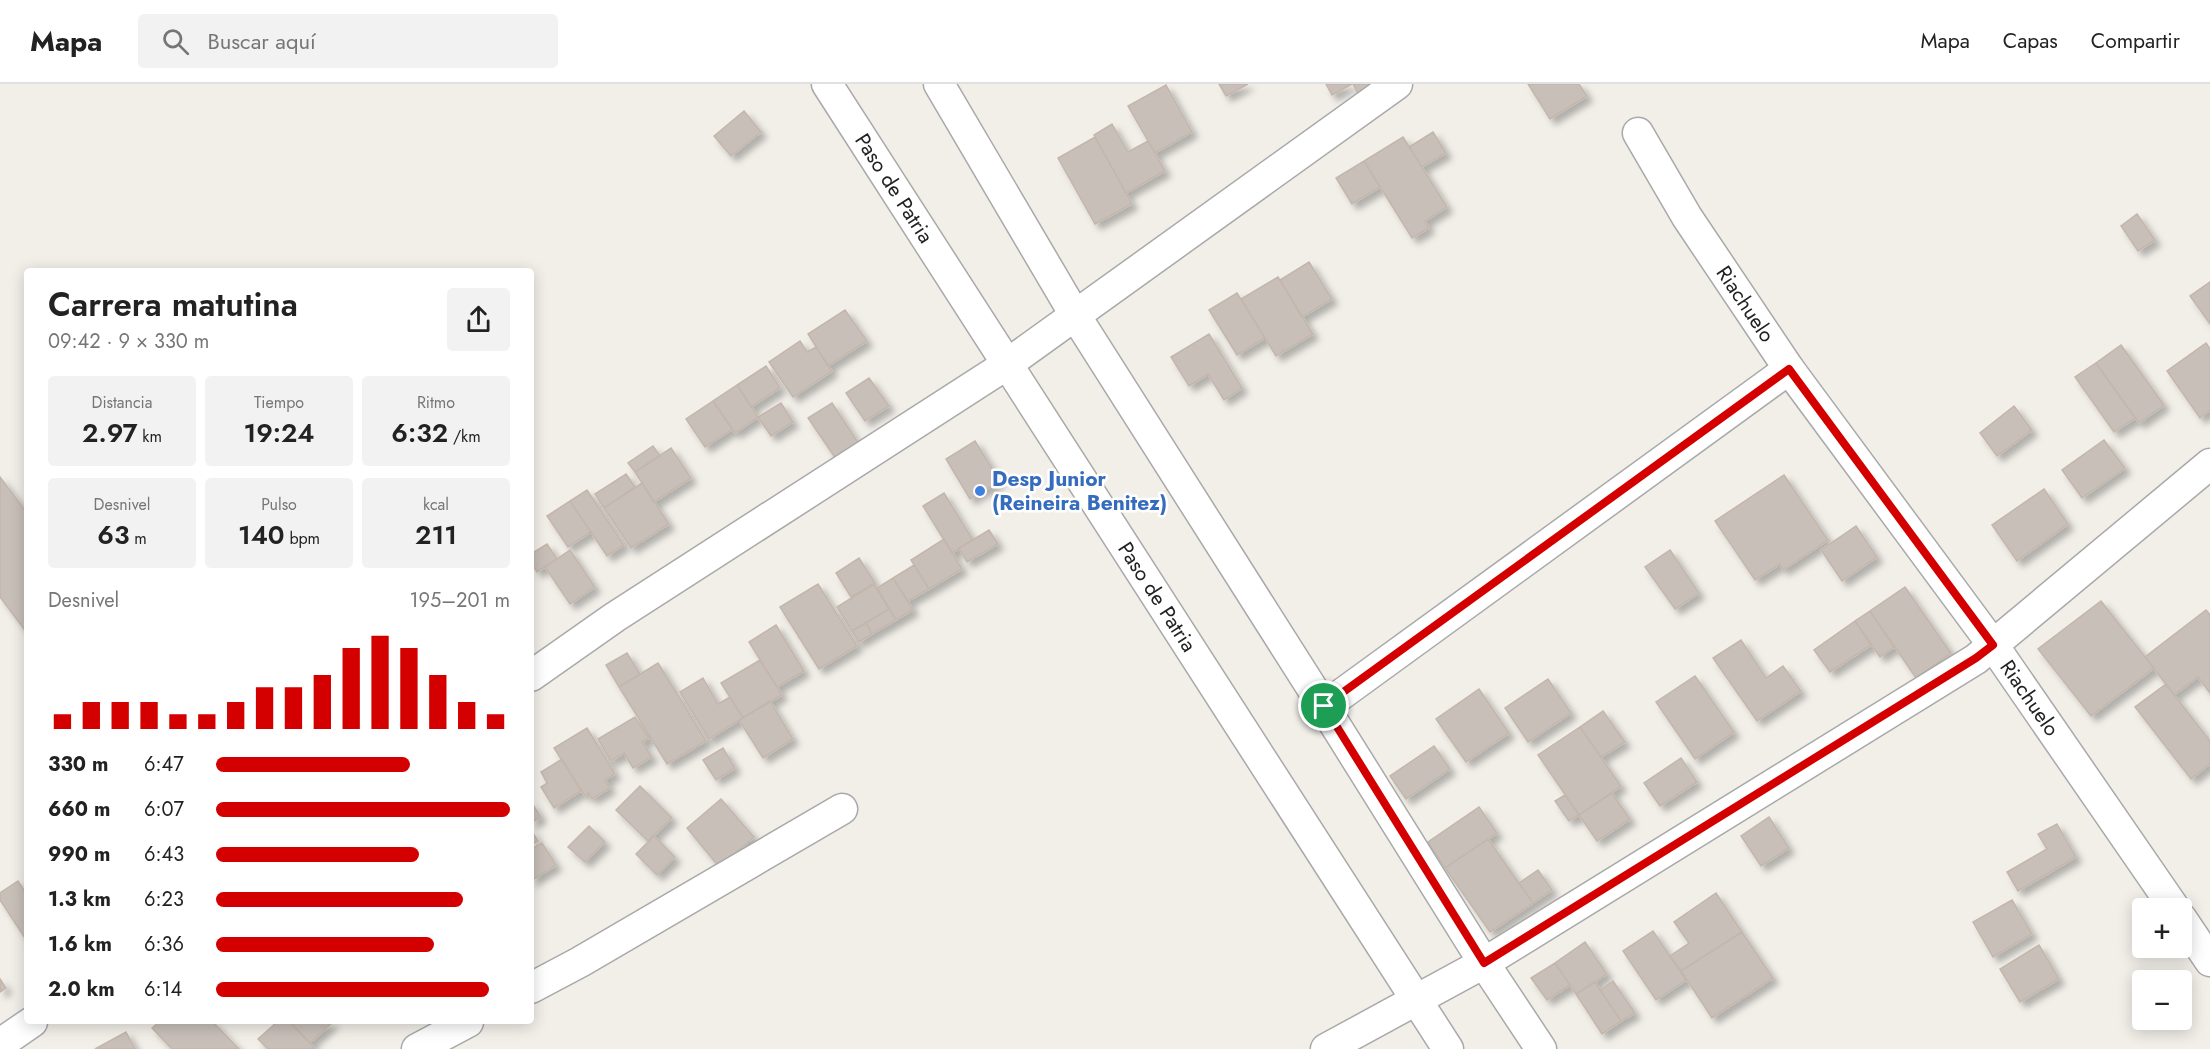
<!DOCTYPE html>
<html lang="es">
<head>
<meta charset="utf-8">
<style>
  :root { --surface:#fff; --page:#f2f2f2; --text:#222; --muted:#767676; --line:#e0e0e0; --accent:#d40000 }
  body { margin:0; font-family:Jost,sans-serif; background:var(--page); color:var(--text); height:100vh; display:flex; flex-direction:column; font-size:22px; white-space:nowrap }
  * { box-sizing:border-box; margin:0 }
  p { font-size:20px; color:var(--muted) }
  .icon { flex:none; width:33px; height:33px; fill:none; stroke:currentColor; stroke-width:2; stroke-linecap:round; stroke-linejoin:round }
  .map { position:relative; flex:1; overflow:hidden }
  .side { position:absolute; left:24px; top:184px; width:510px; height:756px; display:flex; flex-direction:column; background:var(--surface); border-radius:6px; box-shadow:0 3px 15px #0003 }
  .side>* { flex:none }
  .fabs { position:absolute; left:2132px; top:814px; display:grid; gap:12px }
  .fabs a { display:grid; place-items:center; width:60px; height:60px; border-radius:6px; background:var(--surface); box-shadow:0 3px 15px #0003; font-size:30px }
  .pin { position:absolute; display:grid; place-items:center; width:51px; height:51px; color:#fff; margin:-26px; border:3px solid #fff; border-radius:50%; box-shadow:0 2px 6px #0007 }
  .round { display:grid; place-items:center; flex:none; width:63px; height:63px; border-radius:6px; background:var(--page) }
  .overview { display:flex; align-items:center; justify-content:space-between; height:102px; padding:0 24px }
  h1 { font-size:33px; font-weight:600; line-height:45px }
  .figures { display:grid; grid-template-columns:repeat(3,1fr); gap:9px; height:102px; padding:6px 24px }
  .figures div { display:grid; align-content:center; border-radius:6px; background:var(--page); text-align:center }
  .figures b { font-size:26px; font-weight:600 }
  .figures small { font-size:16px; font-weight:400 }
  .figures p { font-size:16px }
  .chart { height:168px; padding:12px 24px }
  .chart p { display:flex; justify-content:space-between }
  .chart svg { width:100%; height:108px; margin-top:6px; stroke:var(--accent); stroke-width:6 }
  ul { padding:0 24px; list-style:none; font-size:20px }
  li { display:grid; grid-template-columns:96px 72px 1fr; align-items:center; height:45px }
  li i { height:15px; border-radius:8px; background:var(--accent) }
  header { display:flex; align-items:center; gap:36px; box-sizing:border-box; height:84px; padding:0 30px; background:var(--surface); border-bottom:2px solid var(--line) }
  header strong { font-size:28px }
  nav { display:flex; gap:33px; margin-inline-start:auto; font-size:21px }
  .search { width:420px; height:54px; background:var(--page); display:flex; align-items:center; gap:15px; box-sizing:border-box; padding:0 21px; border-radius:6px; color:var(--muted); font-size:22px }
  .map>svg:first-child { display:block }
  .building { fill:#c7bfb8; stroke:#c4b6ab; stroke-width:1.5; filter:url(#shadow) }
  .lines { fill:none; stroke-linecap:round; stroke-linejoin:round }
  .street-casing { stroke:#a9a9a9; stroke-width:33 }
  .street { stroke:#fff; stroke-width:30 }
  .route-casing { stroke:#fff; stroke-width:12 }
  .route { stroke:#d40000; stroke-width:8 }
  .shop-dot { fill:#3f7fe0; stroke:#fff; stroke-width:2 }
  .labels { text-anchor:middle; stroke-width:5; stroke-linejoin:round; paint-order:stroke }
  .street-label { font-size:21px; fill:#222; stroke:#fff }
  .shop-label { font-size:21px; font-weight:bold; fill:#366cbe; stroke:#fff; text-anchor:start }
</style>
</head>
<body>
<header>
<strong>Mapa</strong>
<div class="search"><svg class="icon" aria-label="search" viewBox="0 0 24 24"><circle cx="10" cy="10" r="6"/><path d="M15 15l6 6"/></svg>Buscar aquí</div>
<nav><a>Mapa</a><a>Capas</a><a>Compartir</a></nav>
</header>
<div class="map">
<svg width="2210" height="965" viewBox="0 0 2210 965">
  <defs>
    <filter id="shadow"><feDropShadow dx="5.5" dy="5.5" stdDeviation="3" flood-color="#0004"/></filter>
  </defs>
  <rect width="100%" height="100%" fill="#f2efe9"/>
  <path class="building" d="M 1219,0 L 1248,0 L 1226,12 Z
    M 1326,0 L 1352,0 L 1332,11 Z
    M 1353,0 L 1372,0 L 1359,12 Z
    M 1528,0 L 1579,0 L 1587,12 L 1550,35 Z
    M 1166,1 L 1192,48 L 1155,69 L 1128,22 Z
    M 744,27 L 761,48 L 731,72 L 714,52 Z
    M 1112,40 L 1128,68 L 1148,57 L 1165,87 L 1126,109 L 1094,51 Z
    M 1433,48 L 1446,69 L 1422,83 L 1409,63 Z
    M 1095,53 L 1132,120 L 1095,140 L 1058,74 Z
    M 1403,53 L 1447,123 L 1425,137 L 1429,144 L 1412,154 L 1364,77 Z
    M 1364,77 L 1380,103 L 1352,120 L 1336,94 Z
    M 2137,130 L 2155,156 L 2138,167 L 2121,142 Z
    M 1309,178 L 1332,215 L 1302,233 L 1280,196 Z
    M 1278,193 L 1313,250 L 1276,272 L 1241,215 Z
    M 2210,198 L 2210,240 L 2190,212 Z
    M 1237,209 L 1265,254 L 1237,271 L 1209,226 Z
    M 845,226 L 867,257 L 828,282 L 808,250 Z
    M 1209,250 L 1242,304 L 1224,316 L 1208,290 L 1189,302 L 1171,273 Z
    M 800,257 L 807,268 L 816,263 L 832,287 L 793,313 L 769,278 Z
    M 2206,259 L 2210,265 L 2210,326 L 2200,334 L 2167,287 Z
    M 2121,261 L 2164,321 L 2139,339 L 2096,279 Z
    M 2096,279 L 2135,334 L 2114,348 L 2075,293 Z
    M 766,282 L 780,304 L 751,323 L 737,301 Z
    M 869,294 L 889,322 L 865,337 L 846,309 Z
    M 737,301 L 758,333 L 735,349 L 713,317 Z
    M 713,317 L 732,345 L 705,363 L 686,335 Z
    M 781,319 L 793,338 L 771,352 L 758,333 Z
    M 832,319 L 861,363 L 838,378 L 808,334 Z
    M 2014,322 L 2032,346 L 1997,372 L 1980,349 Z
    M 2104,356 L 2125,384 L 2082,414 L 2062,386 Z
    M 975,357 L 1000,397 L 970,415 L 946,375 Z
    M 653,362 L 660,372 L 635,388 L 628,379 Z
    M 671,364 L 691,394 L 654,418 L 635,388 Z
    M 626,390 L 635,403 L 604,424 L 595,410 Z
    M 1784,391 L 1828,456 L 1783,486 L 1780,480 L 1755,496 L 1715,437 Z
    M 0,393 L 27,429 L 27,549 L 0,513 Z
    M 642,399 L 669,440 L 631,464 L 604,424 Z
    M 2044,405 L 2068,440 L 2017,477 L 1992,441 Z
    M 587,406 L 624,461 L 607,472 L 570,417 Z
    M 944,409 L 973,456 L 952,469 L 923,422 Z
    M 570,417 L 591,448 L 568,463 L 547,432 Z
    M 1856,442 L 1877,473 L 1842,497 L 1821,466 Z
    M 989,446 L 998,460 L 967,478 L 959,464 Z
    M 944,455 L 962,485 L 929,505 L 911,476 Z
    M 547,460 L 557,475 L 537,488 L 531,479 L 531,470 Z
    M 570,466 L 595,503 L 570,520 L 545,483 Z
    M 1670,466 L 1699,509 L 1675,525 L 1645,483 Z
    M 859,474 L 875,499 L 851,513 L 836,489 Z
    M 914,481 L 929,505 L 908,517 L 893,494 Z
    M 893,494 L 913,526 L 896,536 L 877,504 Z
    M 818,500 L 857,562 L 819,585 L 780,523 Z
    M 874,500 L 889,525 L 852,547 L 837,523 Z
    M 1905,503 L 1951,569 L 1916,594 L 1870,527 Z
    M 2101,517 L 2154,584 L 2091,632 L 2038,565 Z
    M 889,525 L 896,536 L 872,550 L 866,539 Z
    M 2206,526 L 2210,531 L 2210,609 L 2198,593 L 2174,611 L 2145,573 Z
    M 1870,527 L 1894,563 L 1880,573 L 1855,537 Z
    M 1855,537 L 1871,561 L 1830,588 L 1814,566 Z
    M 866,539 L 872,550 L 859,558 L 852,547 Z
    M 776,541 L 804,587 L 777,603 L 749,558 Z
    M 1741,556 L 1766,594 L 1783,582 L 1801,607 L 1757,637 L 1713,574 Z
    M 627,569 L 640,590 L 619,603 L 606,581 Z
    M 760,576 L 782,611 L 743,634 L 721,599 Z
    M 658,579 L 706,657 L 667,680 L 619,603 Z
    M 1695,592 L 1734,648 L 1695,675 L 1656,618 Z
    M 703,594 L 718,620 L 730,613 L 743,634 L 709,655 L 680,608 Z
    M 1548,595 L 1571,629 L 1528,658 L 1505,624 Z
    M 2166,600 L 2210,657 L 2210,680 L 2191,695 L 2135,623 Z
    M 1479,605 L 1509,649 L 1466,678 L 1436,635 Z
    M 770,617 L 793,655 L 763,674 L 739,636 Z
    M 1603,627 L 1625,658 L 1601,673 L 1580,643 Z
    M 635,633 L 649,654 L 642,658 L 652,673 L 633,684 L 624,669 L 611,677 L 598,655 Z
    M 1580,643 L 1621,702 L 1579,731 L 1538,671 Z
    M 587,644 L 615,690 L 605,696 L 610,704 L 592,715 L 589,709 L 585,712 L 554,664 Z
    M 1434,662 L 1450,685 L 1406,715 L 1390,692 Z
    M 723,664 L 735,684 L 716,696 L 703,676 Z
    M 1681,674 L 1697,698 L 1660,722 L 1644,699 Z
    M 562,675 L 581,707 L 554,724 L 541,703 L 547,699 L 541,688 Z
    M 640,702 L 672,734 L 648,757 L 616,726 Z
    M 1612,709 L 1630,735 L 1597,757 L 1579,731 Z
    M 1565,711 L 1579,731 L 1569,737 L 1555,717 Z
    M 721,715 L 754,753 L 719,783 L 687,744 Z
    M 531,718 L 541,733 L 531,739 Z
    M 1479,723 L 1497,749 L 1445,784 L 1428,758 Z
    M 1769,733 L 1789,764 L 1761,782 L 1741,752 Z
    M 2057,740 L 2076,773 L 2018,807 L 2007,788 L 2047,765 L 2038,750 Z
    M 589,742 L 605,758 L 585,778 L 568,763 Z
    M 531,746 L 538,757 L 531,761 Z
    M 654,752 L 675,773 L 657,791 L 636,770 Z
    M 1488,755 L 1533,819 L 1490,848 L 1445,784 Z
    M 542,759 L 556,781 L 531,797 L 531,765 Z
    M 1538,786 L 1552,806 L 1533,819 L 1519,799 Z
    M 18,797 L 27,811 L 27,853 L 25,854 L 0,816 L 0,809 Z
    M 1716,809 L 1742,848 L 1681,887 L 1670,872 L 1689,859 L 1674,838 Z
    M 2012,816 L 2032,850 L 1993,873 L 1973,838 Z
    M 1653,847 L 1686,896 L 1656,916 L 1623,867 Z
    M 1742,848 L 1773,894 L 1712,934 L 1681,887 Z
    M 1585,858 L 1607,890 L 1576,910 L 1555,879 Z
    M 2039,861 L 2059,895 L 2020,918 L 2000,885 Z
    M 1555,879 L 1570,901 L 1547,916 L 1531,894 Z
    M 0,895 L 6,904 L 0,908 Z
    M 1613,897 L 1635,929 L 1621,937 L 1600,906 Z
    M 1595,898 L 1621,937 L 1602,950 L 1576,910 Z
    M 159,938 L 213,938 L 239,965 L 172,965 L 152,944 Z
    M 277,938 L 290,938 L 315,965 L 268,965 L 258,955 Z
    M 290,938 L 333,938 L 310,959 Z
    M 126,948 L 135,965 L 95,965 Z"/>
  <g class="lines">
    <g class="street-casing">
      <g id="street">
        <path id="s1" d="M 827,0 L 1448,965"/>
        <path d="M 939,0 L 1075,231 L 1324,623 L 1484,879 L 1541,965"/>
        <path id="s2" d="M 1638,49 L 1687,133 L 1789,285 L 1993,561 L 2175,825"/>
        <path d="M 531,592 L 615,533 L 1006,281 L 1397,0"/>
        <path d="M 1324,623 L 1789,285"/>
        <path d="M 2181,834 L 2210,877"/>
        <path d="M 531,904 L 580,878 L 842,725"/>
        <path d="M 0,960 L 32,938"/>
        <path d="M 417,965 L 468,938"/>
        <path d="M 1326,965 L 1484,879 L 1976,575 L 2210,380"/>
      </g>
    </g>
    <use href="#street" class="street"/>
  </g>
  <g class="lines">
    <g class="route-casing">
      <path id="route" d="M 1789,285 L 1993,561 L 1976,574 L 1484,879 L 1324,622 Z"/>
    </g>
    <use href="#route" class="route"/>
  </g>
  <circle class="shop-dot" cx="980" cy="407" r="6"/>
  <g class="labels">
    <g class="street-label">
      <text dy="7" stroke="none"><textPath href="#s1" startOffset="124">Paso de Patria</textPath></text>
      <text dy="7" stroke="none"><textPath href="#s2" startOffset="202">Riachuelo</textPath></text>
      <text dy="7" stroke="none"><textPath href="#s1" startOffset="610">Paso de Patria</textPath></text>
      <text dy="7" stroke="none"><textPath href="#s2" startOffset="688">Riachuelo</textPath></text>
    </g>
    <g class="shop-label">
      <text x="992" y="402">Desp Junior<tspan x="992" dy="24">(Reineira Benitez)</tspan></text>
    </g>
  </g>
</svg>
<div class="fabs">
<a>+</a>
<a>−</a>
</div>
<div class="pin" style="left:1324px;top:622px;background:#1e9e55"><svg class="icon" aria-label="arrive" viewBox="0 0 24 24"><path d="M6 21V4h12l-3 4 3 4H6"/></svg></div>
<section class="side">
<div class="overview"><div><h1>Carrera matutina</h1><p>09:42 · 9 × 330 m</p></div><a class="round"><svg class="icon" aria-label="share" viewBox="0 0 24 24"><path d="M12 15V3M7 8l5-5 5 5M5 13v7h14v-7"/></svg></a></div>
<div class="figures">
<div><p>Distancia</p><b>2.97<small> km</small></b></div>
<div><p>Tiempo</p><b>19:24</b></div>
<div><p>Ritmo</p><b>6:32<small> /km</small></b></div>
</div>
<div class="figures">
<div><p>Desnivel</p><b>63<small> m</small></b></div>
<div><p>Pulso</p><b>140<small> bpm</small></b></div>
<div><p>kcal</p><b>211</b></div>
</div>
<div class="chart"><p><span>Desnivel</span>195–201 m</p>
<svg viewBox="0 0 160 44" preserveAspectRatio="none"><path d="M5 44V38M15 44V33M25 44V33M35 44V33M45 44V38M55 44V38M65 44V33M75 44V27M85 44V27M95 44V22M105 44V11M115 44V6M125 44V11M135 44V22M145 44V33M155 44V38"/></svg>
</div>
<ul>
<li><b>330 m</b>6:47<i style="width:66%"></i></li>
<li><b>660 m</b>6:07<i style="width:100%"></i></li>
<li><b>990 m</b>6:43<i style="width:69%"></i></li>
<li><b>1.3 km</b>6:23<i style="width:84%"></i></li>
<li><b>1.6 km</b>6:36<i style="width:74%"></i></li>
<li><b>2.0 km</b>6:14<i style="width:93%"></i></li>
</ul>
</section>
</div>
</body>
</html>
